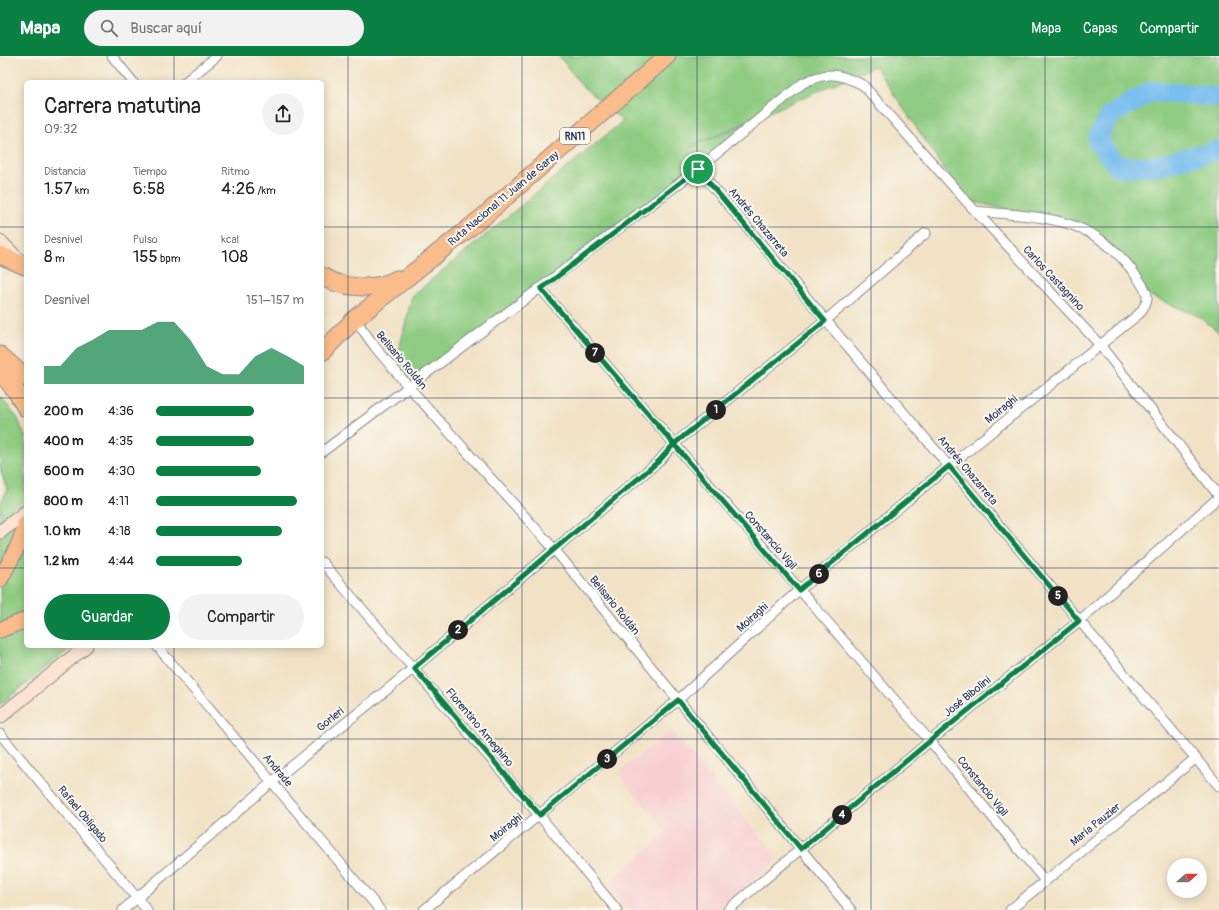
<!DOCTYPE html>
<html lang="es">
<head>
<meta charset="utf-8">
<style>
  :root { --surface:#fff; --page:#f2f2f2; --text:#222; --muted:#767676; --accent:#0b8043 }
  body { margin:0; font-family:Pangolin,sans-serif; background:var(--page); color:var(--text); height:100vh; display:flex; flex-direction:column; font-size:15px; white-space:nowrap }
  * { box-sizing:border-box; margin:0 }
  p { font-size:13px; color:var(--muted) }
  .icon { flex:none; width:22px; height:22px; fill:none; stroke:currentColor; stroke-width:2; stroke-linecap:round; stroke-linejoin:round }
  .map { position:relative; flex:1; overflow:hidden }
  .details { position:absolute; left:24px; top:24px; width:300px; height:568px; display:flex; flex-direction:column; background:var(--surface); border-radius:6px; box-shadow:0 2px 10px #0003 }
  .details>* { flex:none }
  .needle { width:26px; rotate:70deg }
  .buttons { position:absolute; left:1167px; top:802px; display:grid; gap:8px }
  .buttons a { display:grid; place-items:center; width:40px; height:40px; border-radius:50%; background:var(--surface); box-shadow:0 2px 10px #0003; font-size:20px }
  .pin { position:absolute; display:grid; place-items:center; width:34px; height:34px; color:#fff; margin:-17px; border:2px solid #fff; border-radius:50%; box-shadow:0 1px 4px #0007 }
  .km { position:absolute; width:20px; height:20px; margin:-10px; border-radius:50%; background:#222; color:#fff; font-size:11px; line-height:20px; text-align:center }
  .round { display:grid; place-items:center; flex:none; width:42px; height:42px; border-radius:21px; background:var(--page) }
  .overview { display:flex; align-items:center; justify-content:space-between; height:68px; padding:0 20px }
  h1 { font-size:22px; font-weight:600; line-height:30px }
  .stats { display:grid; grid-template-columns:repeat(3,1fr); gap:6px; height:68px; padding:4px 20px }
  .stats div { display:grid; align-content:center }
  .stats b { font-size:17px; font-weight:600 }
  .stats small { font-size:11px; font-weight:400 }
  .stats p { font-size:11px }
  .chart { height:112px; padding:8px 20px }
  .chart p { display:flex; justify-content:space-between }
  .chart svg { width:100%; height:72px; margin-top:4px; fill:var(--accent); opacity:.7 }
  .button { display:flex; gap:8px; margin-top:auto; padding:8px 20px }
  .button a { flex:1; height:46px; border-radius:24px; background:var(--accent); color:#fff; font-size:16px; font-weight:600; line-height:46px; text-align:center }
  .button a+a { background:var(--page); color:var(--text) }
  ul { padding:0 20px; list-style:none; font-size:13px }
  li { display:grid; grid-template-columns:64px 48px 1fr; align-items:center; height:30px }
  li i { height:10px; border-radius:5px; background:var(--accent) }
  header { display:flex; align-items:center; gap:24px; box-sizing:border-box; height:56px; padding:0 20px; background:var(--accent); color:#fff }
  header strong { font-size:19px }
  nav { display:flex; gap:22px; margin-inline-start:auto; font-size:14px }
  .search { width:280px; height:36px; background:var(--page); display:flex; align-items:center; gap:10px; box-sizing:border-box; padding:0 14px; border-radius:22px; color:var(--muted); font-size:15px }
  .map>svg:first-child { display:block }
  .built { fill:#f7cfd0 }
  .green { fill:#8fcc82; stroke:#557e70 }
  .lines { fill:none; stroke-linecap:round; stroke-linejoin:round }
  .river { stroke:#78beef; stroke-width:20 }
  .street-casing { stroke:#868892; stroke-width:11 }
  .secondary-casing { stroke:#868892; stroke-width:15 }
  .primary-casing { stroke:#868892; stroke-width:17 }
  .highway-casing { stroke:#868892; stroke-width:19 }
  .street { stroke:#fff; stroke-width:9 }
  .secondary { stroke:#fde4d0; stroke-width:13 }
  .primary { stroke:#f9bc8a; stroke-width:15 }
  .highway { stroke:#f9bc8a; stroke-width:17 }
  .route-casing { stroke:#fff; stroke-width:8 }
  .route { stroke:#0b8043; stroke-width:5 }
  .grid { fill:none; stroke:#1b2f5e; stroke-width:1; stroke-opacity:0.55 }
  .labels { text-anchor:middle; stroke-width:4; stroke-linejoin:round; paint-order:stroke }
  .shield { fill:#fbf7ec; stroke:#5e6b89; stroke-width:1 }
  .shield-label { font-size:10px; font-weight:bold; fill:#1b2f5e }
  .street-label { font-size:11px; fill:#1b2f5e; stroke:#fbf7ec }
</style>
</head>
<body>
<header>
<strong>Mapa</strong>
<div class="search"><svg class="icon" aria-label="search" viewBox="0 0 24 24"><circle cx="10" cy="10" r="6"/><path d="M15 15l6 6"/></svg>Buscar aquí</div>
<nav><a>Mapa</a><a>Capas</a><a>Compartir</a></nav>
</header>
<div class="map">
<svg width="1219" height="854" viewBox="0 0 1219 854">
  <rect width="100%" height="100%" fill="#fbf7ec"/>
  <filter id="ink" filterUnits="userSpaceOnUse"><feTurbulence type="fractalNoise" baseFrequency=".025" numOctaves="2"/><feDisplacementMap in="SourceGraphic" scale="8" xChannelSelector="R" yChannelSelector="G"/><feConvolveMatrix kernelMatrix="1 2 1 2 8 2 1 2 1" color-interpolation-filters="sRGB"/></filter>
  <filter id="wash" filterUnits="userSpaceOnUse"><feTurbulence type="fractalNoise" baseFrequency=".012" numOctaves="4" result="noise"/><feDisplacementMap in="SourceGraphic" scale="16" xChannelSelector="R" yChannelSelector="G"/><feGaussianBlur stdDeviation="0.9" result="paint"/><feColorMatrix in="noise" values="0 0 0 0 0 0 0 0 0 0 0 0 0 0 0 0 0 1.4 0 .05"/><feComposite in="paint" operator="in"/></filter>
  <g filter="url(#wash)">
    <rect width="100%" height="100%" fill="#f1e2c5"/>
    <path class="built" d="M 671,674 L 776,799 L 774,807 L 718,854 L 630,854 L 608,828 L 667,777 L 618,717 Z"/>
    <path class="green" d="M 559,0 L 1219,0 L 1219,276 L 1198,260 L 1148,239 L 1126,204 L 1072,168 L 965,144 L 875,10 L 690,91 L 760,63 L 408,330 L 399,294 L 412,240 L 623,65 L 583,31 Z
      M 0,340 L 18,363 L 26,383 L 26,448 L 10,469 L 0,476 L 0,449 L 7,433 L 0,413 Z
      M 24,459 L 26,481 L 26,590 L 73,590 L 0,649 L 0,479 Z"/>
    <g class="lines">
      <path class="river" d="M 1219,41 L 1152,35 L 1109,60 L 1097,84 L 1118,111 L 1154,110 L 1219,94"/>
    </g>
  </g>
  <g filter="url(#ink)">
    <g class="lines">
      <g class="street-casing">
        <path id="street" d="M 112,0 L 133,26
          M 185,26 L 217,0
          M 698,113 L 1219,730
          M 541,233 L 930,685 L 1045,825
          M 355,263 L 375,291 L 408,330 L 554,493 L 851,854
          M 322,396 L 698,113 L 803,27 C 827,15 839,17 863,29 L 965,144 L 1100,289 L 1219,440
          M 322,506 L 539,759 L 617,854
          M 157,590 L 380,854
          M 0,678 L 147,854
          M 123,854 L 272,726 L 414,612 L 659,405 L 674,388 L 825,265 L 926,177
          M 424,854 L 678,644 L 799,534 L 949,410 L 1139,258 C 1152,242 1148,237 1137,221 C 1093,158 1044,162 975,155
          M 728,854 L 930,685 L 1079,565 L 1219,441
          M 1010,854 L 1196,702"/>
      </g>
      <g class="secondary-casing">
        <path id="secondary" d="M 0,185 L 21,206
          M 0,476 L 26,456
          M 0,661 L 86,590"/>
      </g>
      <g class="primary-casing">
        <path id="primary" d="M 0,524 L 17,492 L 26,469
          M 0,574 L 26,564"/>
      </g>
      <g class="highway-casing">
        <path id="highway" d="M 0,199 L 25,210
          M 322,220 C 342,233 376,235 397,223
          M 322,296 L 355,263 L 483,161 L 667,0
          M 0,299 L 26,322
          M 0,315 L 17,337 L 26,352
          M 26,469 L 26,470"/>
      </g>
      <use href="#street" class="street"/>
      <use href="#secondary" class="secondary"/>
      <use href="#primary" class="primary"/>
      <use href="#highway" class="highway"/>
    </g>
  </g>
  <g class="lines" filter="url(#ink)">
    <g class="route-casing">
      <path id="route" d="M 698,113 L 825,265 L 674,388 L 659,405 L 414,612 L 540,759 L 678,644 L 801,793 L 930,685 L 1079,565 L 949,410 L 799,534 C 713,434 627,333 541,233 L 698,113"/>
    </g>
    <use href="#route" class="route"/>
  </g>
  <path class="grid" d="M 174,0 L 174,26M 348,0 L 348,854M 522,0 L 522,854M 697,0 L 697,854M 871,0 L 871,854M 1045,0 L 1045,854M 0,171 L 26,171M 322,171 L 1219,171M 0,342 L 26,342M 322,342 L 1219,342M 0,512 L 26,512M 322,512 L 1219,512M 174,590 L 174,854M 0,683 L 1219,683"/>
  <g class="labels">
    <rect class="shield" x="560" y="72" width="30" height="16" rx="3"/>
    <g class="shield-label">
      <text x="575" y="84">RN11</text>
    </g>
    <g class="street-label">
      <text transform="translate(503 142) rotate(-40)" y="4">Ruta Nacional 11 Juan de Garay</text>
      <text transform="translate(759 166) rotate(50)" y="4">Andrés Chazarreta</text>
      <text transform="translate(1054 222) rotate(47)" y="4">Carlos Castagnino</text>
      <text transform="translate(402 304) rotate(50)" y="4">Belisario Roldán</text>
      <text transform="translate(1001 353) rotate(-39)" y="4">Moiraghi</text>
      <text transform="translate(968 414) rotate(50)" y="4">Andrés Chazarreta</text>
      <text transform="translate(771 484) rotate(49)" y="4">Constancio Vigil</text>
      <text transform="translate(615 549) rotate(51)" y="4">Belisario Roldán</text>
      <text transform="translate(752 561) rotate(-42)" y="4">Moiraghi</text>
      <text transform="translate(967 640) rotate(-39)" y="4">José Bibolini</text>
      <text transform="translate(330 663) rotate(-39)" y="4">Gorleri</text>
      <text transform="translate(480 671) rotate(50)" y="4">Florentino Ameghino</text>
      <text transform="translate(278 714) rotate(50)" y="4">Andrade</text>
      <text transform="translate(983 730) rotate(51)" y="4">Constancio Vigil</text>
      <text transform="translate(83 758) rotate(50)" y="4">Rafael Obligado</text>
      <text transform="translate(1095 768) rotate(-39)" y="4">María Pauzier</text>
      <text transform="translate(506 771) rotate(-39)" y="4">Moiraghi</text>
    </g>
  </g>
</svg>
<div class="buttons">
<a><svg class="needle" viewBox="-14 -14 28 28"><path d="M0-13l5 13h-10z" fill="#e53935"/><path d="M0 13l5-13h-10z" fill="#767676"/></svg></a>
</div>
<div class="pin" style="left:698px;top:113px;background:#1e9e55"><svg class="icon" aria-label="arrive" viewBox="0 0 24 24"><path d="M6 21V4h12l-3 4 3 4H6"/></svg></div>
<b class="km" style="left:716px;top:354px">1</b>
<b class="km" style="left:458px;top:574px">2</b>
<b class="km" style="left:607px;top:703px">3</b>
<b class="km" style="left:842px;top:759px">4</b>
<b class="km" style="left:1058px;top:540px">5</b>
<b class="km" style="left:819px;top:518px">6</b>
<b class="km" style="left:595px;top:297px">7</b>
<section class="details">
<div class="overview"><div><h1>Carrera matutina</h1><p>09:32</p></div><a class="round"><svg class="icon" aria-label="share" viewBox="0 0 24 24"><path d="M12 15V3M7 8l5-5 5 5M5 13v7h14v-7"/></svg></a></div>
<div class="stats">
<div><p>Distancia</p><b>1.57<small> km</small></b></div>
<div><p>Tiempo</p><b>6:58</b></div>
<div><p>Ritmo</p><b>4:26<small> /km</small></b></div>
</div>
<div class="stats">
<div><p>Desnivel</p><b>8<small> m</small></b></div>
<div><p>Pulso</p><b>155<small> bpm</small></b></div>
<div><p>kcal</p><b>108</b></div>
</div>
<div class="chart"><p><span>Desnivel</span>151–157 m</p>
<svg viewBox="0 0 160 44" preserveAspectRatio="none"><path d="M0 44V33L10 33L20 22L30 17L40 11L50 11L60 11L70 6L80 6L90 17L100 33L110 38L120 38L130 27L140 22L150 27L160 33V44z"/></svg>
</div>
<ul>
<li><b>200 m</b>4:36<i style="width:66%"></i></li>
<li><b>400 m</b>4:35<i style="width:66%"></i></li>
<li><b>600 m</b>4:30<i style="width:71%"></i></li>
<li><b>800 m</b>4:11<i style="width:95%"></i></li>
<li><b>1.0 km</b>4:18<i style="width:85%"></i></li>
<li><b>1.2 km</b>4:44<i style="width:58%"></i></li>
</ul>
<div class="button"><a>Guardar</a><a>Compartir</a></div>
</section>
</div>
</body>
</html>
